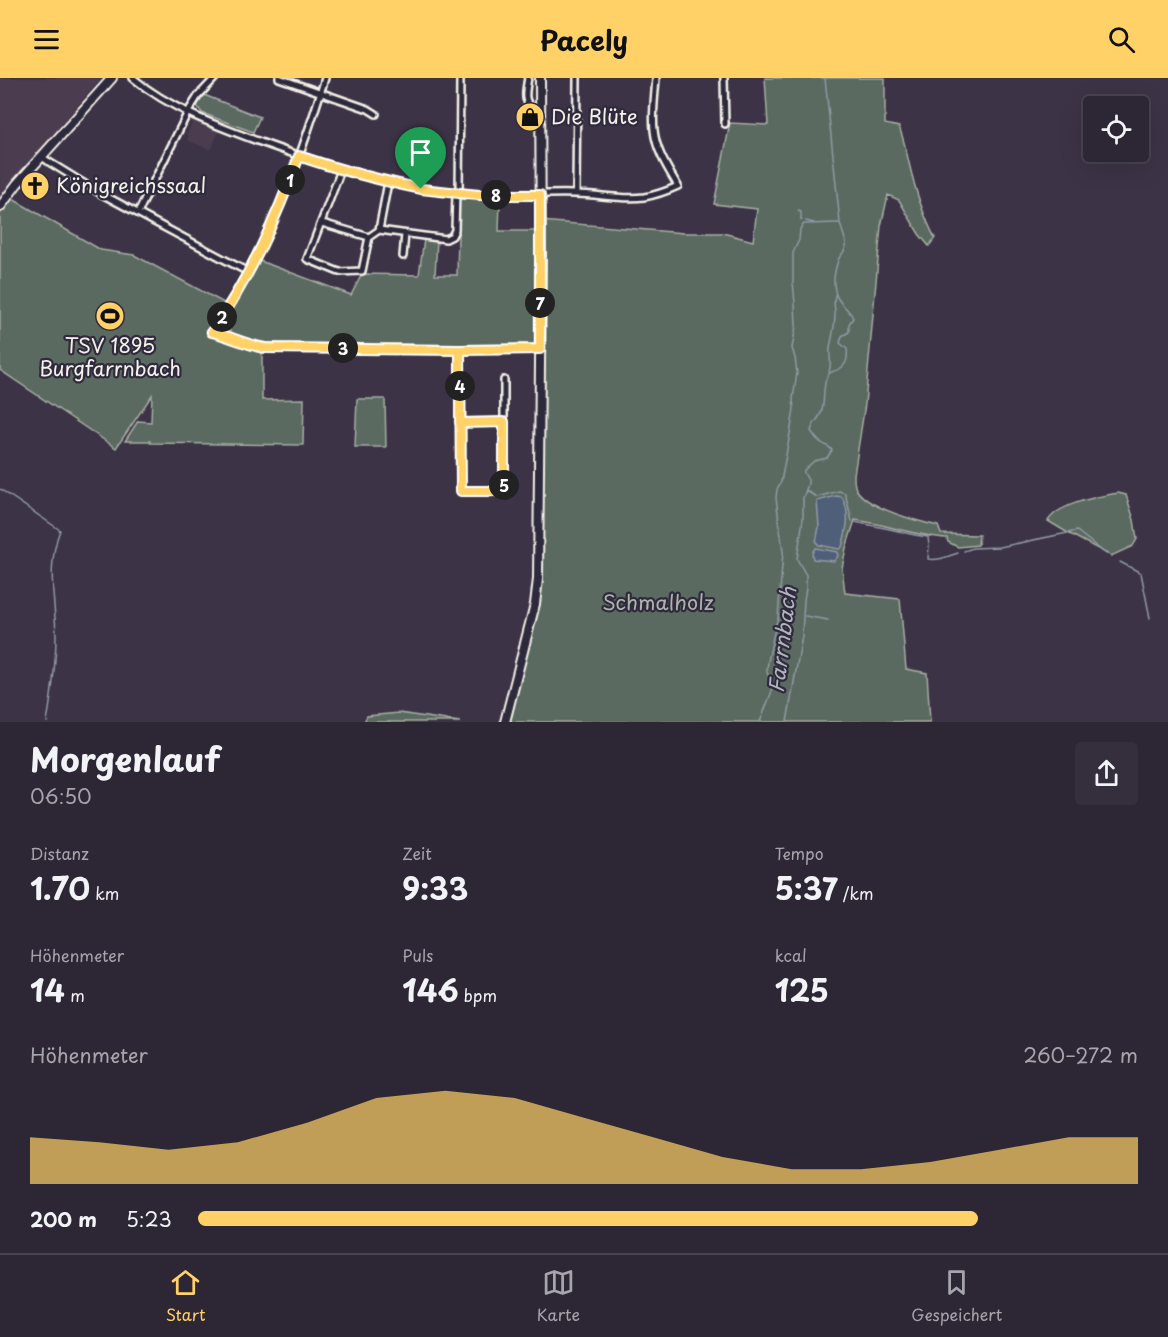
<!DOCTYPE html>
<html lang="de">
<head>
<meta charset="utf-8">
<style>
  :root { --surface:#2d2634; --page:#352e3c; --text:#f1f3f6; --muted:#a7a5ac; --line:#48434f; --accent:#ffd166 }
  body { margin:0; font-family:"Playpen Sans",sans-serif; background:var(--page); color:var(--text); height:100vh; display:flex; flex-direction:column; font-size:22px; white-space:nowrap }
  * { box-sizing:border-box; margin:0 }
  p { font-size:20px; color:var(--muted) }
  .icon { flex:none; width:33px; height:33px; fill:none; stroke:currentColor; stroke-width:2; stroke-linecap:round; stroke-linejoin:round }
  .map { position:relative; height:644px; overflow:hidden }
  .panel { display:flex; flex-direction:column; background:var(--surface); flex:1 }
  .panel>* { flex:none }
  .buttons { position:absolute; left:1083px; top:18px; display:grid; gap:12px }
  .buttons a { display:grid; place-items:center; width:66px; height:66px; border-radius:6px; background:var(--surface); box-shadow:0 6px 24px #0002,0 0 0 2px var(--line); font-size:30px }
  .pin { position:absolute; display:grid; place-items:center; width:51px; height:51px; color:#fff; margin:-62px -26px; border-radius:50% 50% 50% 0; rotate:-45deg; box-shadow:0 0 6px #0007 }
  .pin .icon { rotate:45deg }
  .km { position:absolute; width:30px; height:30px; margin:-15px; border-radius:50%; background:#222; color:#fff; font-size:16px; line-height:30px; text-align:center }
  .round { display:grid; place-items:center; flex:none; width:63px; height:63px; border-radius:6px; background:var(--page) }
  .overview { display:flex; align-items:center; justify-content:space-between; height:102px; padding:0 30px }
  h1 { font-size:33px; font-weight:700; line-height:45px }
  .metrics { display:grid; grid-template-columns:repeat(3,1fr); gap:9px; height:102px; padding:6px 30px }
  .metrics div { display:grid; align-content:center }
  .metrics b { font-size:30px; font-weight:700 }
  .metrics small { font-size:16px; font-weight:400 }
  .metrics p { font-size:16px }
  .chart { height:168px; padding:12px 30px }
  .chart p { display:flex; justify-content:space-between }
  .chart svg { width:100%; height:108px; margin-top:6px; fill:var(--accent); opacity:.7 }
  ul { padding:0 30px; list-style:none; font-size:20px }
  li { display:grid; grid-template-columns:96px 72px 1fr; align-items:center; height:45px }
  li i { height:15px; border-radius:8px; background:var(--accent) }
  header { display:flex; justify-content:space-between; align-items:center; height:78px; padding:0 30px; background:var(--accent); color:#111; font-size:27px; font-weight:700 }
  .tab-bar { display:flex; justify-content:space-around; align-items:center; height:84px; border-top:2px solid var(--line); background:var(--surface); font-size:16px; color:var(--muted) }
  .tab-bar a { display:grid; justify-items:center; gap:3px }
  .tab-bar .current { color:var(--accent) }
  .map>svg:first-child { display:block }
  .built { fill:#4b3e50 }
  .green { fill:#5a6a61; stroke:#a7aea4; stroke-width:1.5 }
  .water { fill:#505e79; stroke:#9299a5; stroke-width:1.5 }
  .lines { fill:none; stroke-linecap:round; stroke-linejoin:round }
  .stream { stroke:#9299a5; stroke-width:1.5 }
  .street-casing { stroke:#f4f1e8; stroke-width:10 }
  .secondary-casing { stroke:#f4f1e8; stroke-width:12 }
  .street { stroke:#2f2a3d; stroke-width:5 }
  .secondary { stroke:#2f2a3d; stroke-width:8 }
  .route-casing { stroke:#fff; stroke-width:12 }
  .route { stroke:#ffd166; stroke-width:8 }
  .labels { text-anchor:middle; stroke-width:4.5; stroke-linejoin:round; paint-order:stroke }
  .poi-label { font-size:20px; fill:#f4f1e8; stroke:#2f2a3d; text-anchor:start }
  .park-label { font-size:20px; fill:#afb4ab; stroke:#2f2a3d }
  .water-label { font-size:21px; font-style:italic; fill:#b2b6bc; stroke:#2f2a3d }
</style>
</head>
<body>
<header><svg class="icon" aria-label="menu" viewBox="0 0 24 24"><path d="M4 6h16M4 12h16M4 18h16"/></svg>Pacely<svg class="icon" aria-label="search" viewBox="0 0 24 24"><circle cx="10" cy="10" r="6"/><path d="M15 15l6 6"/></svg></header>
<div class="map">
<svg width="1168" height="644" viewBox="0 0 1168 644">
  <rect width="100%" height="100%" fill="#3c3346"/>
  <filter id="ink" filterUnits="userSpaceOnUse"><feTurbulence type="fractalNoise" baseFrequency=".0167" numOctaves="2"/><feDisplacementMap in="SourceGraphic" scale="12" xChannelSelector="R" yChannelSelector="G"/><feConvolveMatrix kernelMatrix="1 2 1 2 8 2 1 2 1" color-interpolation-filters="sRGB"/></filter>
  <g filter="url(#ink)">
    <path class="built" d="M 0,0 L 102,0 L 83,21 L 0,119 Z
      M 191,41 L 219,53 L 211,72 L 187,62 L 189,58 L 187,56 L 192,45 L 188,43 Z"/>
    <path class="green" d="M 765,0 L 885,0 L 885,46 L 899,49 C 904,61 906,73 909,85 C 915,111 923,137 935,160 L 929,168 L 919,156 L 899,122 L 888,117 L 881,148 L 865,326 L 854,397 C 854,402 854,407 856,411 C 867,430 917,443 938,448 L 941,456 L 979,457 L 978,467 L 958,469 L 948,464 L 947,460 C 915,458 886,446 855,442 L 846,470 L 842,490 L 845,515 L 900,521 L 906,591 L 927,595 L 930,644 L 507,644 L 530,564 L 540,511 L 542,474 L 543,271 L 431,271 L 263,265 L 236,258 L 222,246 L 260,183 L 351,217 L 362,196 L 419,197 L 424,161 L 437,162 L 435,197 L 457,197 L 459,121 L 500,121 L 499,153 L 541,153 L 541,143 L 684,155 L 723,155 L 753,163 L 757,131 L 714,126 L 730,45 L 768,47 Z
      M 204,17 L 260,39 L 253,54 L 202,35 L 197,28 Z
      M 11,120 L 101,172 L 134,177 L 228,227 L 214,249 C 232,262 241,266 262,272 L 262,322 L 304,321 L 303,367 L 150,365 L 150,363 L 125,363 L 138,343 L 151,344 L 152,317 L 116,370 L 0,292 L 0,136 Z
      M 357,321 L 385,321 L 386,369 L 355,369 Z
      M 1118,415 L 1126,417 L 1134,442 L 1137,461 L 1133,468 L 1111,478 L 1068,455 L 1048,443 C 1059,425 1098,419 1118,415 Z
      M 399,635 L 460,644 L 364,644 L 367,638 Z"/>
    <path class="water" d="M 836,418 L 842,419 C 851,436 847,451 842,469 L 839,471 L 819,467 L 816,464 L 819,449 L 817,423 Z
      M 815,470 L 837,474 L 838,478 L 834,483 L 813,481 L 812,475 Z"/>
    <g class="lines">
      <path class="stream" d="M 798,133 L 801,134 L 801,142 L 802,142
        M 806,143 L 814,145
        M 829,294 C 832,286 829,279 830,270 C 832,259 835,248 835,236 C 835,229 833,224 835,217
        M 0,411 L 60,452 C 46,490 55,519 56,557 C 56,586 52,615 47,644
        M 806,413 L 817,419 L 839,413 L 845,415 L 852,443
        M 855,444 C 868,447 881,449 894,452 C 906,455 915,458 928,459 L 929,468 L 928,481 C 939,483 948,478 958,475
        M 964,473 L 973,470 L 1000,469 L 1077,453 L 1106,476
        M 1120,484 L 1141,495 L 1150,540
        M 805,538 L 828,542
        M 760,644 L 772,613 C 773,605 769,601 767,594 C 766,590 776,544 778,540 L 783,474 L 776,420 L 777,411 L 781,404 L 791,350 L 794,331 L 793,321 L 797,295 L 795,280 L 792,270 L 796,248 L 795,225 L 793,204 L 793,175 L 799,162 L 800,151 L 804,146 L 839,145
        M 787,644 L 802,558 L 804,522 L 806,510 L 806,497 L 797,481 L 803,441 L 803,420 L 808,406 L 808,402 L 804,395 L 804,392 L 814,383 L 827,380 L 832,372 C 829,368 826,368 822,365 C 817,363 814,357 811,353 C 813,344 820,341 822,332 C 825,323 822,301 830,295 C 832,293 836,293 839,291 C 847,287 848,280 847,271 L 840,265 L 842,258 L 849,254 L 849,246 L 853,240 C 849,230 836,224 835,213 C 833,203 835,190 839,180 C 841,177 846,172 846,168 C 847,164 841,151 840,145 L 825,0"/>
      <g class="street-casing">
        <path id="street" d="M 133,0 C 170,31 217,48 263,65 C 327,88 392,110 461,116 C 499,119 537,115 575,116 C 598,116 621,122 644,119 C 656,117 667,113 678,108 C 668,91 656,73 654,52 C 652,35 655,17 656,0
          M 279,0 L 368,31 L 376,36
          M 325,0 C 298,89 265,178 211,254 C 230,258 246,267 265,270 L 460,272 L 540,271
          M 528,0 C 525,16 522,28 540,33
          M 724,0 L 725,46
          M 42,79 L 49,84 L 98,114 L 248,194
          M 341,92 L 307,181 L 339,194 L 362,193 L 369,159
          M 459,116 L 460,0
          M 576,116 L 577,0
          M 138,135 L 188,34 L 198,18 L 215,0
          M 322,145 L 369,159 L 379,152 L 446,161 L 452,158 L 455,152 L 456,115
          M 379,152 L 388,104
          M 403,178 L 405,156
          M 460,272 L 461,413 L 504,413 L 504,302
          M 461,345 L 504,344"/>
      </g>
      <g class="secondary-casing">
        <path id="secondary" d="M 0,129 L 17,106 L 112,0
          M 505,644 L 535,526 L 538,501 L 541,177 L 540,0"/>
      </g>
      <use href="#street" class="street"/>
      <use href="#secondary" class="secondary"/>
    </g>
  </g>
  <g class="lines" filter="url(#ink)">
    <g class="route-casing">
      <path id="route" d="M 421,111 C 380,102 339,92 299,78 C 276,141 250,199 212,254 C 230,258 246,267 265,270 L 460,272 L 461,413 L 504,413 L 504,344 L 460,345 L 460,272 L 540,271 L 540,117 L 479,117 L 421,111"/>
    </g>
    <use href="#route" class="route"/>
  </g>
  <defs>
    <g id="shop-disc" transform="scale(1.5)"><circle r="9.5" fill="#ffd166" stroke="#2f2a3d"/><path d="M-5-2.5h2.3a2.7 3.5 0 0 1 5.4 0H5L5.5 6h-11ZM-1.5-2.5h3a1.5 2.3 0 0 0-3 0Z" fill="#111"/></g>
    <g id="church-disc" transform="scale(1.5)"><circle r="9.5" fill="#ffd166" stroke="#2f2a3d"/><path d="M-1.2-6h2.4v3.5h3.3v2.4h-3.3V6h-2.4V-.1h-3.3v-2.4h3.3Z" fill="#111"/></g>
    <g id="stadium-disc" transform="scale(1.5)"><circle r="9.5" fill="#ffd166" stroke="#2f2a3d"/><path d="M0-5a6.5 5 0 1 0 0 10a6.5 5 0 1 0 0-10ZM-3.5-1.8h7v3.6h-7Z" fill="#111"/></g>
  </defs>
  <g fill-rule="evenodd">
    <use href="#shop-disc" x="530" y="39"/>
    <use href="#church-disc" x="35" y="108"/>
    <use href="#stadium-disc" x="110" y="238"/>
  </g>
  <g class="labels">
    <g class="poi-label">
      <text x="551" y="46">Die Blüte</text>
      <text x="56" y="115">Königreichssaal</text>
      <text x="110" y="275" text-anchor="middle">TSV 1895<tspan x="110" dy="23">Burgfarrnbach</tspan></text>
    </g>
    <g class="park-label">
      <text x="658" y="532">Schmalholz</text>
    </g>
    <g class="water-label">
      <text transform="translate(783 562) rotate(-83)" y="7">Farrnbach</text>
    </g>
  </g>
</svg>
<div class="buttons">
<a><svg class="icon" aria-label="locate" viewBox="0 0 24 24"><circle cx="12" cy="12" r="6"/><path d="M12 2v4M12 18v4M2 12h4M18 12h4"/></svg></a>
</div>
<div class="pin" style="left:421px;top:111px;background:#1e9e55"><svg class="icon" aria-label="arrive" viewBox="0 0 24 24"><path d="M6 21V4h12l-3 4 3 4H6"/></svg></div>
<b class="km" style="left:290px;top:102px">1</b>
<b class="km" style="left:222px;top:239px">2</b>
<b class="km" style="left:343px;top:270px">3</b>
<b class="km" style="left:460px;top:308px">4</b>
<b class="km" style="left:504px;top:407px">5</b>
<b class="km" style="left:540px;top:225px">7</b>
<b class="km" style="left:496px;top:117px">8</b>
</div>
<section class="panel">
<div class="overview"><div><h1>Morgenlauf</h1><p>06:50</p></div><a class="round"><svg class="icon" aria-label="share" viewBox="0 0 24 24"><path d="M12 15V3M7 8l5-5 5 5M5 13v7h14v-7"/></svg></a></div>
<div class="metrics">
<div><p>Distanz</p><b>1.70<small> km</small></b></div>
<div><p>Zeit</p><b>9:33</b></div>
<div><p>Tempo</p><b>5:37<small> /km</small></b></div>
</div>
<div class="metrics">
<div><p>Höhenmeter</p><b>14<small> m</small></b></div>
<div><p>Puls</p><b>146<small> bpm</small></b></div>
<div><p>kcal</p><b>125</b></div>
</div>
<div class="chart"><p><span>Höhenmeter</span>260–272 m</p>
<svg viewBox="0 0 160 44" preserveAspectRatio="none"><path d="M0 44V25L10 27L20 30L30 27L40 19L50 9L60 6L70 9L80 17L90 25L100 33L110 38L120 38L130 35L140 30L150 25L160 25V44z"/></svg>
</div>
<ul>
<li><b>200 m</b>5:23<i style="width:83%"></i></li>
</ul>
</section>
<nav class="tab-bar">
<a class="current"><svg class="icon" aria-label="home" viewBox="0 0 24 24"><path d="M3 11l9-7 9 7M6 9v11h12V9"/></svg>Start</a>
<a><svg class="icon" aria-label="map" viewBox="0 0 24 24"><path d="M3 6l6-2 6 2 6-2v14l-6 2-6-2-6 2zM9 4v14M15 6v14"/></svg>Karte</a>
<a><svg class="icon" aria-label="saved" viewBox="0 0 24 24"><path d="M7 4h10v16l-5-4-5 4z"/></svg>Gespeichert</a>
</nav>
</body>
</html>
